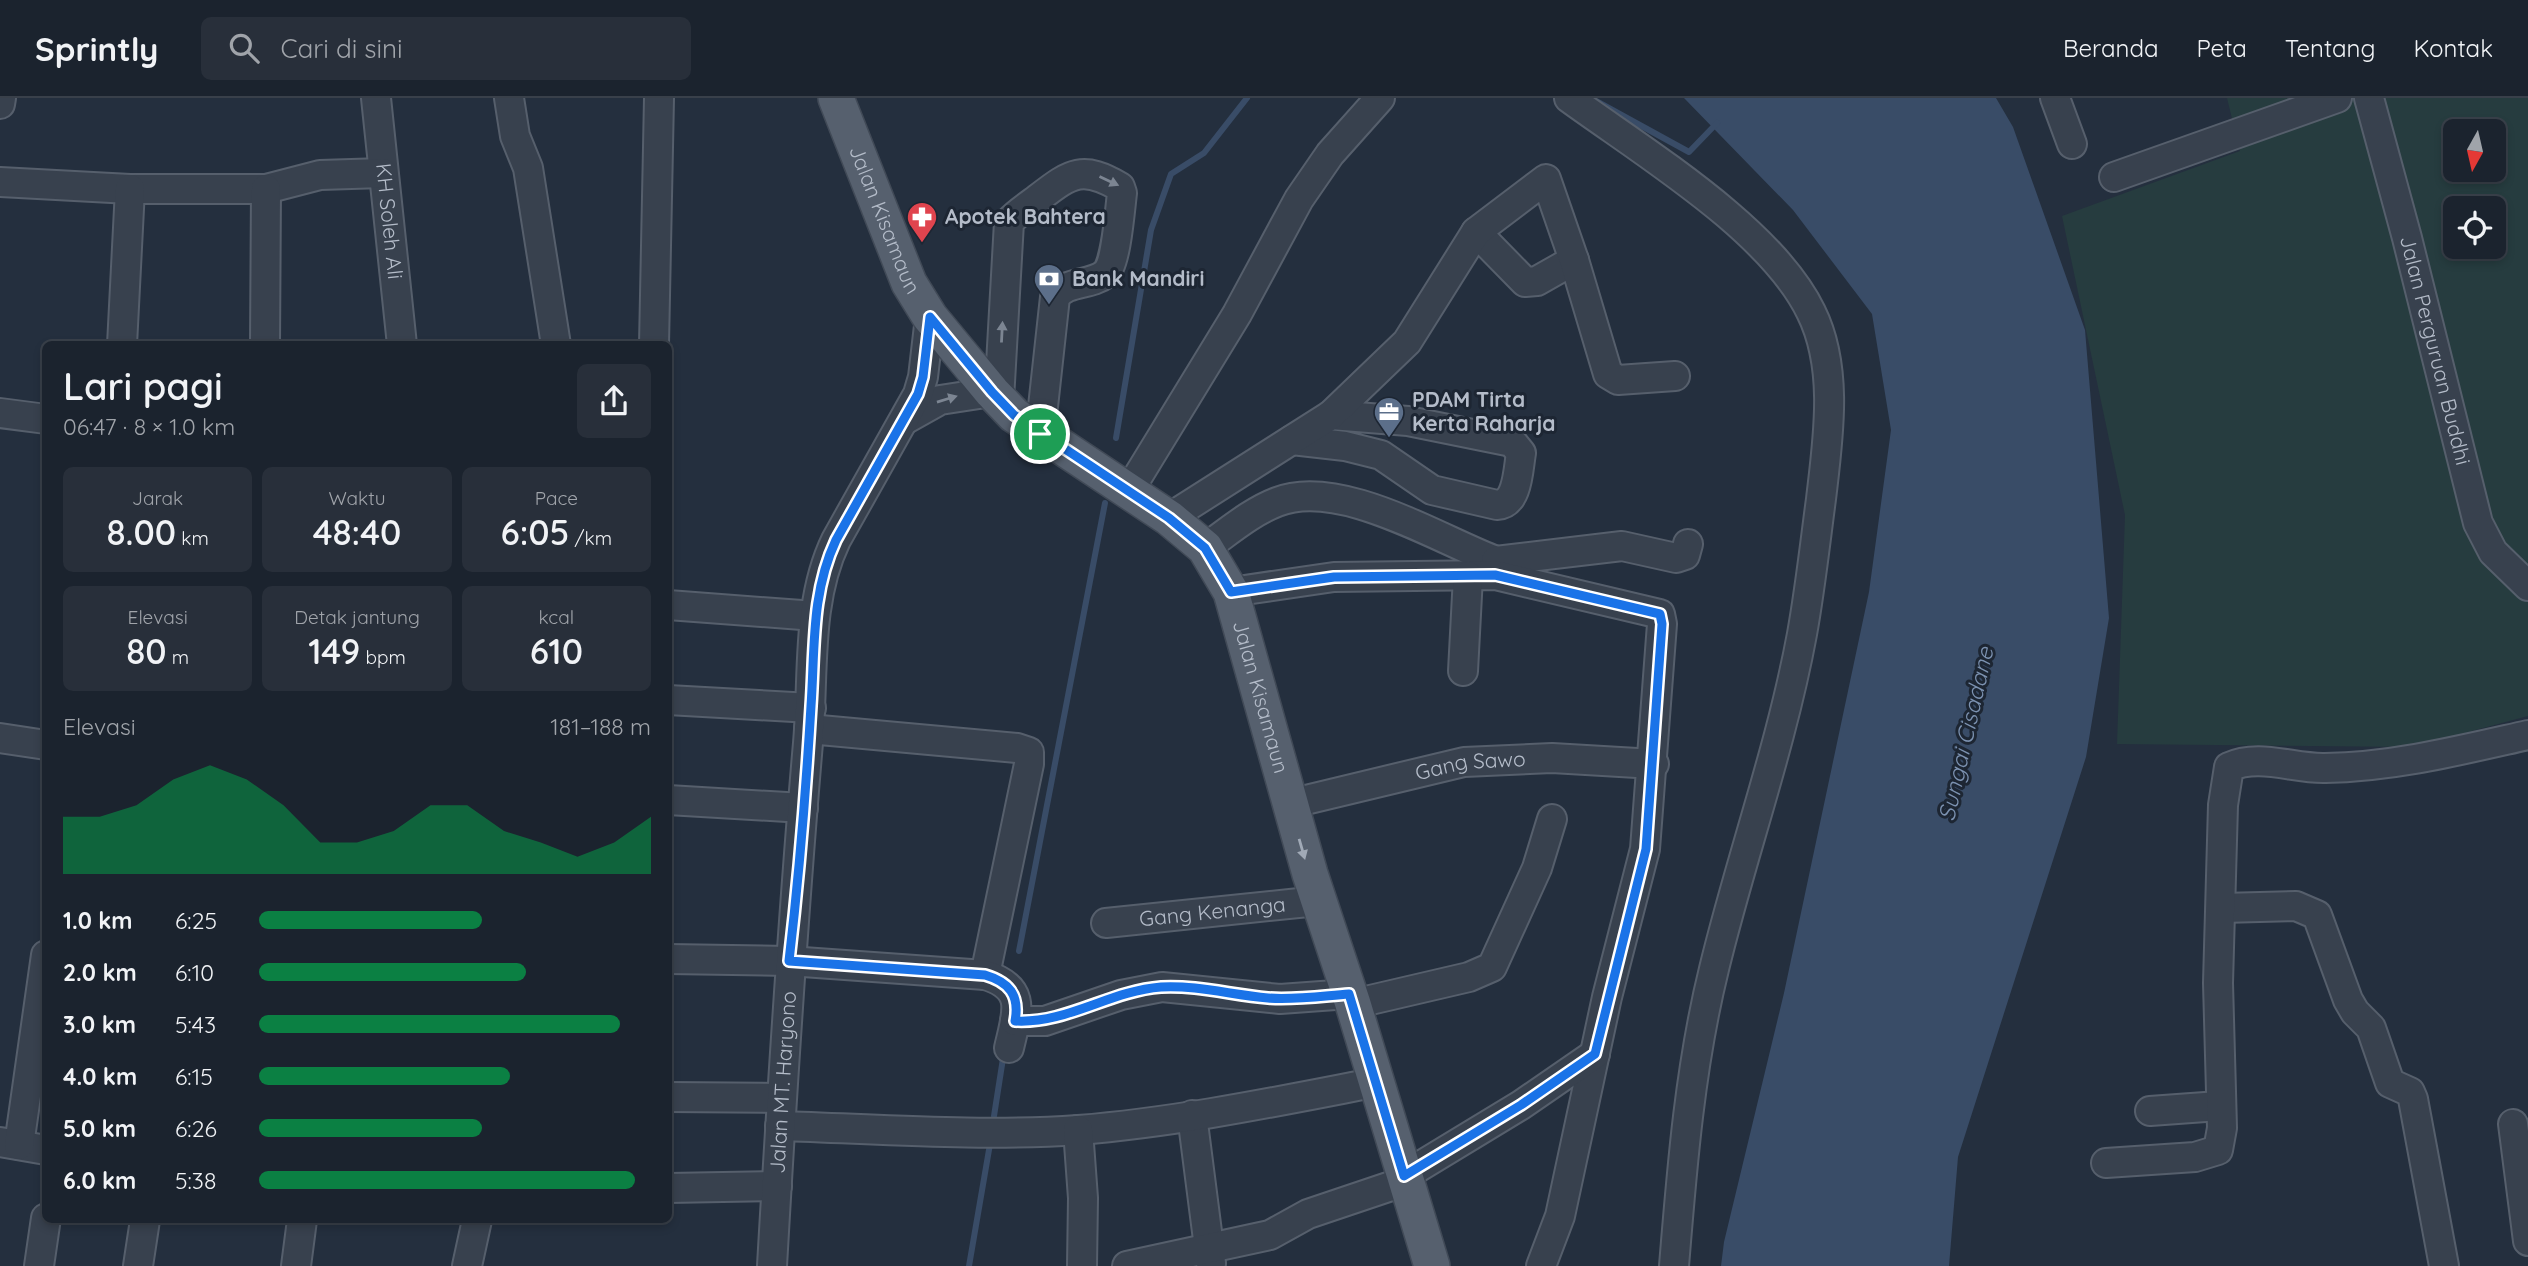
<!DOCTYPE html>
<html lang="id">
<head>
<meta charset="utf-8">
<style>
  :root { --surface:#1b232e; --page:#282f3a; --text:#f1f3f6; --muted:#a0a4aa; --line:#39404a; --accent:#0b8043 }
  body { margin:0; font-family:Quicksand,sans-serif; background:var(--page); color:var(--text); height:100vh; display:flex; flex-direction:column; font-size:26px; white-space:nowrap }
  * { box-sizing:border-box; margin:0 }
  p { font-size:23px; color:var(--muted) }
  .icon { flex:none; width:38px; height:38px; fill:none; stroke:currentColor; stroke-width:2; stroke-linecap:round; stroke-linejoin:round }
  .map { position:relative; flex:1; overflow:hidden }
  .panel { position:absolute; left:42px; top:243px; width:630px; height:882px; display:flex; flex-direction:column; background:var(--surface); border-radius:10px; box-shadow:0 4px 10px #0003,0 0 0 2px var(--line) }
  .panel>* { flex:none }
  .needle { width:46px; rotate:188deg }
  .fabs { position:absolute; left:2443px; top:21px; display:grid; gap:14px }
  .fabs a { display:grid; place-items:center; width:63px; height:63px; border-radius:10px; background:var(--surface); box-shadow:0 4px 10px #0003,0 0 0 2px var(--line); font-size:35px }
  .pin { position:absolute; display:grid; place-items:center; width:60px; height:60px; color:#fff; margin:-30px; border:4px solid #fff; border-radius:50%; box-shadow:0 2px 7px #0007 }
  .round { display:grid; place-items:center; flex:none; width:74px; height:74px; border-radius:10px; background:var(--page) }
  .summary { display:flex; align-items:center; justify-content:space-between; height:119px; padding:0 21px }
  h1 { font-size:38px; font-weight:600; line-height:52px }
  .metrics { display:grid; grid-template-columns:repeat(3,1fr); gap:10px; height:119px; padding:7px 21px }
  .metrics div { display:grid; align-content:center; border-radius:10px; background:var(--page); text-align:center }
  .metrics b { font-size:35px; font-weight:600 }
  .metrics small { font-size:19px; font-weight:400 }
  .metrics p { font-size:19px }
  .chart { height:196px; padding:14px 21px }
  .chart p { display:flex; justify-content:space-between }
  .chart svg { width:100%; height:126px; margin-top:7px; fill:var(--accent); opacity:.7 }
  ul { padding:0 21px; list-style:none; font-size:23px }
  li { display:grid; grid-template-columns:112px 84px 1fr; align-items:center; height:52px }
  li i { height:18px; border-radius:9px; background:var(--accent) }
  header { display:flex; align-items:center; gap:42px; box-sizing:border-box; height:98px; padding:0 35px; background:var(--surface); border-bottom:2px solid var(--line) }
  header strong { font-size:33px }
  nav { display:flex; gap:38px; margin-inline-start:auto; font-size:24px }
  .search { width:490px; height:63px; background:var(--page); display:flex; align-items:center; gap:18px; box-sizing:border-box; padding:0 24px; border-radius:10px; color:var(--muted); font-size:26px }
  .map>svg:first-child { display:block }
  .green { fill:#263c3f; fill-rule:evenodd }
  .water { fill:#394c67 }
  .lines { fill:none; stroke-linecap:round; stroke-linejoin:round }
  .stream { stroke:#394c67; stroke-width:6 }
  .minor-casing { stroke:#565f6c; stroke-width:32 }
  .major-casing { stroke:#414a57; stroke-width:38 }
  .minor { stroke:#38414e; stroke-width:28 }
  .major { stroke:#56606e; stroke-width:35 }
  .oneway { fill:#7c8592 }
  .oneway2 { fill:#a1aab7 }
  .route-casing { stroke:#fff; stroke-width:14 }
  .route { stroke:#1a73e8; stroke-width:9 }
  .labels { text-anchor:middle; stroke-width:6; stroke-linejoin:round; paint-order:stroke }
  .poi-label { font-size:21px; font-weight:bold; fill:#b4bcc9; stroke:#1d2633; text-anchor:start }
  .street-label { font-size:21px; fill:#b4bcc9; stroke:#1d2633 }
  .water-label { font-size:23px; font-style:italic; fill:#7c92b1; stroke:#1d2633 }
</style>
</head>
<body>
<header>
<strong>Sprintly</strong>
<div class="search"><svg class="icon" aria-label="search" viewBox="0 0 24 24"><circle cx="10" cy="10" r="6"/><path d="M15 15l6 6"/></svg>Cari di sini</div>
<nav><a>Beranda</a><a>Peta</a><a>Tentang</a><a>Kontak</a></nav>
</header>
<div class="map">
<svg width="2528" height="1168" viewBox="0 0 2528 1168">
  <rect width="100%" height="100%" fill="#242f3e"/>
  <path class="green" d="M 2227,0 L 2528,0 L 2528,618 L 2412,649 L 2117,646 L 2125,417 L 2062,118 L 2240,53 ZM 2455,33 L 2494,33 L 2494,72 L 2455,72 ZM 2455,110 L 2494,110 L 2494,149 L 2455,149 Z"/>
  <path class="water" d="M 1684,0 L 1996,0 L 2013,29 L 2085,232 L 2109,520 L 2086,659 L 1958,1059 L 1949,1168 L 1721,1168 L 1724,1144 L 1784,895 L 1869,494 L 1891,332 L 1872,216 L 1793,112 Z"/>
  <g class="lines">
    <path class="stream" d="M 1596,3 L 1689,54 L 1717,25
      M 1116,340 L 1151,132 L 1171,76 L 1204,55 L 1247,0
      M 1019,853 L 1105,405
      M 994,1018 L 1004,954
      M 969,1168 L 990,1046"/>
    <g class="minor-casing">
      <g id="minor">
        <path id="s1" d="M 376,0 L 402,247"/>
        <path d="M 509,0 L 515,38 L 528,70 L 556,247"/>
        <path d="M 1569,0 C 1643,54 1771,131 1811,214 C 1839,270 1828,341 1821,401 C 1815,446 1810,492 1802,536 C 1781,650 1741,759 1714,871 C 1690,968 1682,1069 1674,1168"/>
        <path d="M 2055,0 L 2072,46"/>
        <path id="s2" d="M 2369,0 L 2407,140 L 2478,425 L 2493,454 L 2528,488"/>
        <path d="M 0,6 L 1,0"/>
        <path d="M 2114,79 L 2337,0"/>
        <path d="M 0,84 L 130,91 L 266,91 L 320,77 L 383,75"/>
        <path d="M 1476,134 L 1525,184 L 1537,183 L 1574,162"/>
        <path d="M 122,247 L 130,91"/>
        <path d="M 265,247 L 266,91"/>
        <path d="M 654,247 L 659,0"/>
        <path d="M 999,302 L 1009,124 C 1018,114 1030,107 1040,99 C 1071,75 1083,67 1120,89 L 1122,95 C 1120,111 1116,167 1105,176 C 1090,188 1067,182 1055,199 L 1040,336"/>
        <path d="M 0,315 L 46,321"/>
        <path d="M 906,321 L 940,302 L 992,294"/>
        <path d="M 1292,342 L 1345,348 L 1381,357 L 1432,392 L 1497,407 C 1518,406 1518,372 1521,355 L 1512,344 L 1408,323 L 1331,317"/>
        <path d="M 1130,391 L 1237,216 L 1299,101 L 1330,56 L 1380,0"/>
        <path d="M 1169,420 L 1331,317 L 1407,244 L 1476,134 L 1546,81 L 1574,162 L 1608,276 L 1618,282 L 1675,278"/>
        <path d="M 1205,450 C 1228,434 1251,414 1277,404 C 1339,379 1438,441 1496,463 L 1495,477"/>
        <path d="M 1496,463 L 1622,448 L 1676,460 L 1685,457 L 1688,446"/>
        <path d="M 1231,494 L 1334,479 L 1495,477 L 1660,516 L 1662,526 L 1645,751 L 1607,899 L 1560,1118 L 1541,1168"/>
        <path d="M 668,507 L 815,518"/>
        <path d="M 1463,573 L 1468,478"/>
        <path d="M 668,602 L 811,610"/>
        <path d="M 809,631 L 1017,650 L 1029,654 L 1029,666 L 985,877"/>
        <path d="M 0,640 L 46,647"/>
        <path d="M 668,702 L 803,710"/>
        <path id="s3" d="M 1289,706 L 1464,664 L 1552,660 L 1654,666"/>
        <path d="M 2222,810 L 2296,808 L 2317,817 L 2348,902 L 2355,914 L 2371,930 L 2390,985 L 2410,994 L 2413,1001 L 2444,1168"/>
        <path id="s4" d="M 1106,825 L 1318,803"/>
        <path d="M 668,861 L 789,863 L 985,877 C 1028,890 1017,915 1009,950"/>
        <path d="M 1353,906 L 1469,879 L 1492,869 L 1537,770 L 1552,721"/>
        <path d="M 1015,923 L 1045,923 L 1121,897 L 1162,889 L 1280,901 L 1349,896"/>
        <path d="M 668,999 L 781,1000"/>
        <path d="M 2150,1013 L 2219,1008"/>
        <path d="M 1192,1017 L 1211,1165"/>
        <path d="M 2513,1026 L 2528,1143"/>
        <path d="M 780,1028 C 879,1031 980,1039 1078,1032 C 1179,1024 1279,1003 1378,984"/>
        <path d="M 1078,1032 L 1083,1100 L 1082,1168"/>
        <path d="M 0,1044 L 46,1052"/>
        <path d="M 19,1047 L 46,857"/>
        <path d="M 2106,1065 L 2195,1059 L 2218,1052 L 2222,1030 L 2218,885 L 2223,707 L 2229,669 C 2259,655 2294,671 2325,670 C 2394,669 2461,652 2528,637"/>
        <path d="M 1404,1078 L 1521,1007 L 1595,956"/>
        <path d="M 668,1090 L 777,1088"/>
        <path d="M 39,1168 L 46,1120"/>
        <path d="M 138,1168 L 145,1122"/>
        <path d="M 296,1168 L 302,1122"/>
        <path d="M 467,1168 L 477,1122"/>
        <path id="s5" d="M 772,1168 C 782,993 793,819 808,645 C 814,577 806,504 836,442 L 918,296 L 923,279 L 930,219"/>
        <path d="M 1127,1168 L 1270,1137 L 1308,1116 L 1406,1083"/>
      </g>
    </g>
    <g class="major-casing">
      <g id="major">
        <path id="s6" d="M 836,0 L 909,185 L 930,219 L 992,294 L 1014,317 L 1169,420 L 1205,450 L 1231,494 L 1310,776 L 1353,906 L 1432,1168"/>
      </g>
    </g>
    <use href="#minor" class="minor"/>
    <use href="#major" class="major"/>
  </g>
  <defs><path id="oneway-solid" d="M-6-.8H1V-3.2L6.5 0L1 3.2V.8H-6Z" transform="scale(1.75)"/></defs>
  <g class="oneway">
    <use href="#oneway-solid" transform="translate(1109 83) rotate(25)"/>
    <use href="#oneway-solid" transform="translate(1002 234) rotate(-87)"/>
    <use href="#oneway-solid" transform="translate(947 301) rotate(-17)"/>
  </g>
  <use class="oneway2" href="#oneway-solid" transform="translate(1302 751) rotate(74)"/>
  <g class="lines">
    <g class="route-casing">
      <path id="route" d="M 930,219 L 992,294 L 1014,317 L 1169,420 L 1205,450 L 1231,494 L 1334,479 L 1495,477 L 1660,516 L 1662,526 L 1646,751 L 1595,956 L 1521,1007 L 1404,1078 L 1349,896 C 1322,898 1295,902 1268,900 C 1232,897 1197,887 1161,889 C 1109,893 1067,926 1015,923 C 1020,897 1009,884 985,877 L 789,863 C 799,778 806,693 811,608 C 815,551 811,495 836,442 L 918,296 L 923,279 Z"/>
    </g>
    <use href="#route" class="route"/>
  </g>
  <defs>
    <g id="pharmacy-pin" transform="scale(1.575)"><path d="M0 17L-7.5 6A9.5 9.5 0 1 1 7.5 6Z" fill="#e0444e" stroke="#1d2633"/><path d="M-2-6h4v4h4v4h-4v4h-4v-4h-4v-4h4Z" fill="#fff"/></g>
    <g id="bank-pin" transform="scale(1.575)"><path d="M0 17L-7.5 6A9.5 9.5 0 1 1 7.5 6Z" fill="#5c6f8a" stroke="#1d2633"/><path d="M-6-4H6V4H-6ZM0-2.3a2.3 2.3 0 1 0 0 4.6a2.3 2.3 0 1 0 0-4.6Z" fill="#fff"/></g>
    <g id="office-pin" transform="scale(1.575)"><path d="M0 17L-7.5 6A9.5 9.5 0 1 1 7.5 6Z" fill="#5c6f8a" stroke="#1d2633"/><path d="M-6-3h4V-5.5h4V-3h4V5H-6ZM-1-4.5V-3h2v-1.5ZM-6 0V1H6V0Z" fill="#fff"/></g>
  </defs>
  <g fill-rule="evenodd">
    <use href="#pharmacy-pin" x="922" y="119"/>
    <use href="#bank-pin" x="1049" y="181"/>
    <use href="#office-pin" x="1389" y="314"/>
  </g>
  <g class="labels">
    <g class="poi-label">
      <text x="945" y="126">Apotek Bahtera</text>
      <text x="1072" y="188">Bank Mandiri</text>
      <text x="1412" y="309">PDAM Tirta<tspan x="1412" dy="24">Kerta Raharja</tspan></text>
    </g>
    <g class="street-label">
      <text dy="7" stroke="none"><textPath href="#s6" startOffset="131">Jalan Kisamaun</textPath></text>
      <text dy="7" stroke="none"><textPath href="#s1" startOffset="124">KH Soleh Ali</textPath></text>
      <text dy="7" stroke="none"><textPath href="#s2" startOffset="261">Jalan Perguruan Buddhi</textPath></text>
      <text dy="7" stroke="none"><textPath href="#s6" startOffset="761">Jalan Kisamaun</textPath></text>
      <text dy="7" stroke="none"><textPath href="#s3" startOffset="186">Gang Sawo</textPath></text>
      <text dy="7" stroke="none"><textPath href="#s4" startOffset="107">Gang Kenanga</textPath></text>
      <text dy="7" stroke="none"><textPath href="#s5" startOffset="184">Jalan MT. Haryono</textPath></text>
    </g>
    <g class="water-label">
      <text transform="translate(1966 636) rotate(-77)" y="8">Sungai Cisadane</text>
    </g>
  </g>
</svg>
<div class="fabs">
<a><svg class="needle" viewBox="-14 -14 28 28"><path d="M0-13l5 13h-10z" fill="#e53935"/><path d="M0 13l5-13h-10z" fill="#a0a4aa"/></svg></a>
<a><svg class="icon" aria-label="locate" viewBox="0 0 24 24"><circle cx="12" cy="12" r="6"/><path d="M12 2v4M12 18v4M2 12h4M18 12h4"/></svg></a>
</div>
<div class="pin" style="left:1040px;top:336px;background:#1e9e55"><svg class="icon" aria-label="arrive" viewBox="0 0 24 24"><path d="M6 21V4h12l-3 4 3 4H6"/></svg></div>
<section class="panel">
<div class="summary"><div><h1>Lari pagi</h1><p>06:47 · 8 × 1.0 km</p></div><a class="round"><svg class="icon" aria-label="share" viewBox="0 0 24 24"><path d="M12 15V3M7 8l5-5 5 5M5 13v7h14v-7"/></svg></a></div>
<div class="metrics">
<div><p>Jarak</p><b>8.00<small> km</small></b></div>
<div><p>Waktu</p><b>48:40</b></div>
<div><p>Pace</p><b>6:05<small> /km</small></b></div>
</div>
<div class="metrics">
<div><p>Elevasi</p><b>80<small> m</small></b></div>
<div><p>Detak jantung</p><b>149<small> bpm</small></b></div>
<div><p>kcal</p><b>610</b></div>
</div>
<div class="chart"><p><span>Elevasi</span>181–188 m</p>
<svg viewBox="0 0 160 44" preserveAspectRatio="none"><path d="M0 44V24L10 24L20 20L30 11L40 6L50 11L60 20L70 33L80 33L90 29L100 20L110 20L120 29L130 33L140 38L150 33L160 24V44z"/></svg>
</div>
<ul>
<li><b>1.0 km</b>6:25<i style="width:57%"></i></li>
<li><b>2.0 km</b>6:10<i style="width:68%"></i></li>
<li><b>3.0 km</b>5:43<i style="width:92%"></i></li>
<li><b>4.0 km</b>6:15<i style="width:64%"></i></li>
<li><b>5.0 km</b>6:26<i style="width:57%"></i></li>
<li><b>6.0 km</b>5:38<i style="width:96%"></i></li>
</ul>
</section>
</div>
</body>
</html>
